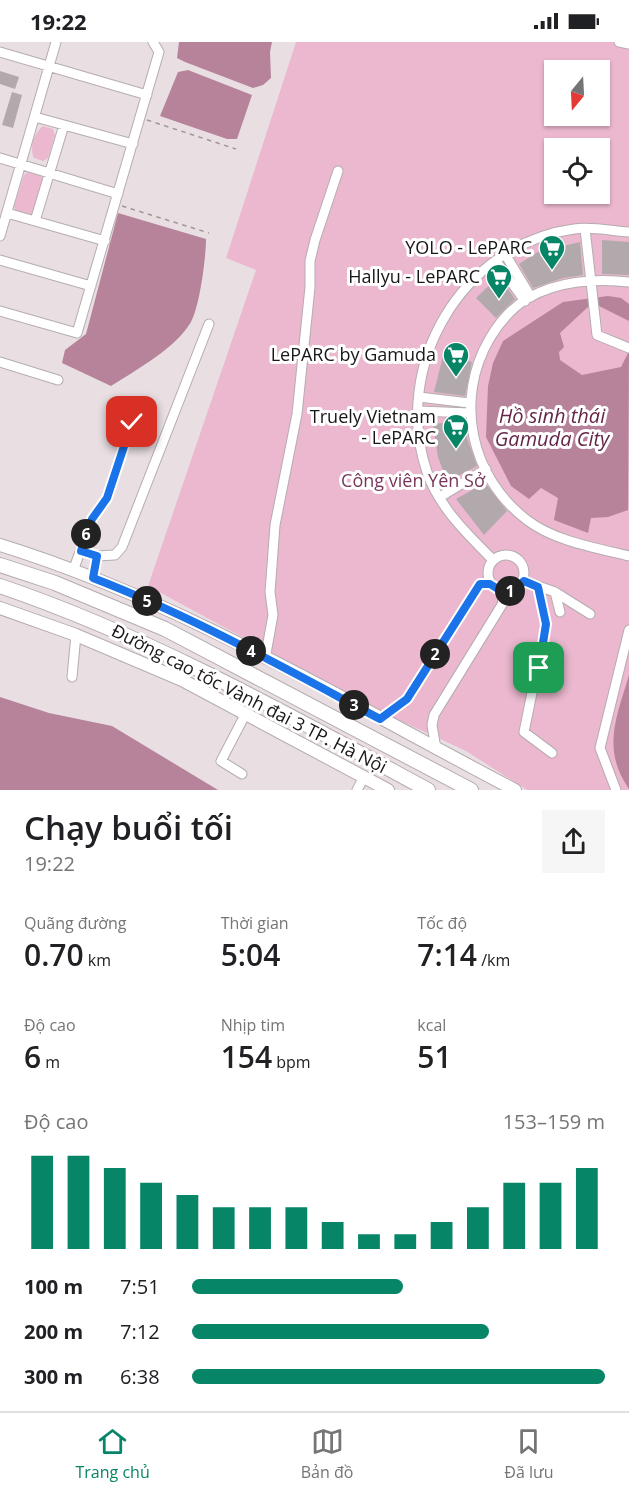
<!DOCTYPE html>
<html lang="vi">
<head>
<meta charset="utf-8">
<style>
  :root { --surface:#fff; --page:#f6f6f6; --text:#202124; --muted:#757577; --line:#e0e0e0; --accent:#068567 }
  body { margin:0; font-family:"Open Sans",sans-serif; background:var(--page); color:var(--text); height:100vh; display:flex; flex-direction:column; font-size:22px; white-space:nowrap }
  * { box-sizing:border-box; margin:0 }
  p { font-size:20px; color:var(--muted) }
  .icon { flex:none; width:33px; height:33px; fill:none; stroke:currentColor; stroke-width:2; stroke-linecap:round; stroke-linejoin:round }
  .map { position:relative; height:748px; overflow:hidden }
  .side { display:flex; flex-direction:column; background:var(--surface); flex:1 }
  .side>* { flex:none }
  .needle { width:39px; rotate:198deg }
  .controls { position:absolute; left:544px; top:18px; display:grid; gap:12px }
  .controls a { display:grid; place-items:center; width:66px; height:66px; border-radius:0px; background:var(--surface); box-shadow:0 2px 4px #0004; font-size:30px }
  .pin { position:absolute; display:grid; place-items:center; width:51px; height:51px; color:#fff; margin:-26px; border-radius:12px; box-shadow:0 3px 9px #0006 }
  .km { position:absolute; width:30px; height:30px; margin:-15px; border-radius:50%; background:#222; color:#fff; font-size:16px; line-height:30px; text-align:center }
  .round { display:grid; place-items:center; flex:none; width:63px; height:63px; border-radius:0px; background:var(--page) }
  .summary { display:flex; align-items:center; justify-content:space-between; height:102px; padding:0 24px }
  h1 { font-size:33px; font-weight:600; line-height:45px }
  .figures { display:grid; grid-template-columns:repeat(3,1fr); gap:9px; height:102px; padding:6px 24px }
  .figures div { display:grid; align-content:center }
  .figures b { font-size:30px; font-weight:600 }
  .figures small { font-size:16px; font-weight:400 }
  .figures p { font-size:16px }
  .chart { height:168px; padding:12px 24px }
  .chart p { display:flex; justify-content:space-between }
  .chart svg { width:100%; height:108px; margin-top:6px; stroke:var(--accent); stroke-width:6 }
  ul { padding:0 24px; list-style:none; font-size:20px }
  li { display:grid; grid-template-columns:96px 72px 1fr; align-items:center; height:45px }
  li i { height:15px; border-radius:8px; background:var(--accent) }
  .status { display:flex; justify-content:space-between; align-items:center; height:42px; padding:0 30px; background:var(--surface); direction:ltr }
  .status svg { height:16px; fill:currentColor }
  .menu { display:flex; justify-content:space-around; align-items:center; height:84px; border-top:2px solid var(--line); background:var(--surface); font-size:16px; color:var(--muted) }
  .menu a { display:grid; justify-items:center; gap:3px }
  .menu .on { color:var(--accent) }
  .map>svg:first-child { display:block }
  .green { fill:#ebb8cf; fill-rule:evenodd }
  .water { fill:#b6839b }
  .building { fill:#b2a9ad }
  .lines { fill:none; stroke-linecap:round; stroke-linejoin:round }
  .minor-casing { stroke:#b5acb0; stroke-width:11 }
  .major-casing { stroke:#b5acb0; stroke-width:14 }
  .highway-casing { stroke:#b5acb0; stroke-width:16 }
  .path { stroke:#9f979a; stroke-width:1.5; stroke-dasharray:4.5 4.5; stroke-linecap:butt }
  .minor { stroke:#fff; stroke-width:9 }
  .major { stroke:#fff; stroke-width:12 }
  .highway { stroke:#fff; stroke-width:14 }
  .route-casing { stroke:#fff; stroke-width:12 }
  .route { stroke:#1a73e8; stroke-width:8 }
  .labels { text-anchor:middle; stroke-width:6; stroke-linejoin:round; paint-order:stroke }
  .poi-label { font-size:18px; fill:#191617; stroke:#fff; text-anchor:end }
  .park-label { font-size:18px; fill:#783759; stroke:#fff }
  .street-label { font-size:18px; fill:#191617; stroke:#fff }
  .water-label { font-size:20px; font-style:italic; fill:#652648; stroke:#fff }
</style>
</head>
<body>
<div class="status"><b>19:22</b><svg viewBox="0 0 49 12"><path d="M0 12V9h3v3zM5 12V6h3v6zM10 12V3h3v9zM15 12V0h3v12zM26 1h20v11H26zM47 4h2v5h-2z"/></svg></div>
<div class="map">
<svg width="629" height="748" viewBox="0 0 629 748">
  <rect width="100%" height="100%" fill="#e9dfe3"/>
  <path class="green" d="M 296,0 L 629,0 L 629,748 L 527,748 L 466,709 L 377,668 L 148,544 L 256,228 L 226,216 ZM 555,28 L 600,28 L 600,74 L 555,74 ZM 555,106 L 600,106 L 600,152 L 555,152 Z
    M 43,84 L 53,87 L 55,93 L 48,116 L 43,119 L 34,116 C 29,106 34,91 43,84 Z
    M 29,129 L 41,133 L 44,139 L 34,170 L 28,175 L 17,171 L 14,165 L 24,133 Z"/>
  <path class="water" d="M 179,0 L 272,0 L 270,10 L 271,36 L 263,43 L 253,46 L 185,20 L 177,16 Z
    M 188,28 L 252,53 L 237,97 L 227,97 L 160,74 L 178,30 Z
    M 118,171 L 206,197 C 206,215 200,263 191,280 C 176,306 136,328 111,344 L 62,321 L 65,308 L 86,292 Z
    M 608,254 L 621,256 L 629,262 L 629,279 L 599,264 L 589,264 L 560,291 L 564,305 L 559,310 L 560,318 L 582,333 L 621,325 L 629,309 L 628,468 L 608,475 L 591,476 L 588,491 L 554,478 L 558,456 L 541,446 L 529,457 L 511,444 L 486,395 L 488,344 L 493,321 L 503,299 L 563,260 Z
    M 629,633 L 629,747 C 601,707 617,674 629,633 Z
    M 0,655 L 49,671 L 112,684 L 218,748 L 0,748 Z"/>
  <path class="building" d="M 0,29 L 19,35 L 15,47 L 0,42 Z
    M 12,50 L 22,53 L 13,86 L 2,83 Z
    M 602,198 L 629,200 L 629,233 L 602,232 Z
    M 580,200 L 583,233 L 563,236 L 533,246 L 519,222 L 538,210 Z
    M 499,234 L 515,257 L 496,276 L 476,256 Z
    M 444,310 L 472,320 L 465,354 L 434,350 Z
    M 465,379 L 467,396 L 477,424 L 447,440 L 438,415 L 433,382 Z
    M 485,441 L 507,469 L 484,493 L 456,457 Z"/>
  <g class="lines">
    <g class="minor-casing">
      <path id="minor" d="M 619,0 L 629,2
        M 0,10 L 147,53
        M 35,75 L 133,102
        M 0,116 L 118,152
        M 7,171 L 105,199
        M 35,179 L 64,83
        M 585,187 L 597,293 L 629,306
        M 0,194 L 56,0
        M 505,212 L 531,255
        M 0,218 L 91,244
        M 496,219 L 525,259
        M 629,240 C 596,236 558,239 528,256 C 513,265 499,281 490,296 C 454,357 470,435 527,478 C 554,499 596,506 629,514
        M 0,269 L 77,291 L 159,10 L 153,0
        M 0,320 L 58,338
        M 419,355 L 469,361
        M 419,369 L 470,371
        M 440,455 L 486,427
        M 81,509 L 97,514 L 115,513 L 122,505 L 209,282
        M488 531a18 18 0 1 1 36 0a18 18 0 1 1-36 0Z
        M 492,517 C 467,492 439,465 427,430 C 391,324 462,202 574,187 C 591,184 612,189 629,190
        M 73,529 L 92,477 L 107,456 L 132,380
        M 93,536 L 97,514
        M 524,539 L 555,550 L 560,570
        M 538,545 L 546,582 L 524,690 L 552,711
        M 555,550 L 590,572
        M 265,617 L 273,573 L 270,550 L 275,483 L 297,372 L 310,245 L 310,219 L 315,198 L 338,129
        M 72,635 L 76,593
        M 380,677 L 407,657 L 480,542 L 490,542
        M 436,707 L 432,683 L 434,673 L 503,561 L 501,549
        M 242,732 L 221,719 L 246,671
        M 357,748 L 364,735
        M 616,748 L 600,706 L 629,588"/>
    </g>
    <g class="major-casing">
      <path id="major" d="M 0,503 C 181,559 347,660 515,748
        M 0,566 L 76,593 L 182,638 L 388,748"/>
    </g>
    <g class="highway-casing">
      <path id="highway" d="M 0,523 L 55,541 L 165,587 L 471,748
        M 0,544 C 150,595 289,673 428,748"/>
    </g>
    <path class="path" d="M 147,78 L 236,107
      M 122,164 L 209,191"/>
    <use href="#minor" class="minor"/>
    <use href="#major" class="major"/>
    <use href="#highway" class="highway"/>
  </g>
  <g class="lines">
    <g class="route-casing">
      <path id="route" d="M 132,380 L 107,456 L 92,477 L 81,509 L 97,514 L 93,536 C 192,574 286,627 380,677 L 407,657 L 480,542 L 490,542 L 501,549 L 514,548 L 524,539 L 538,545 L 546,582 L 539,626"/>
    </g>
    <use href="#route" class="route"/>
  </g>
  <defs>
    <g id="supermarket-pin" transform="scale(1.35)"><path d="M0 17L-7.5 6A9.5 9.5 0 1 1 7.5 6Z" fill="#068567" stroke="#fff"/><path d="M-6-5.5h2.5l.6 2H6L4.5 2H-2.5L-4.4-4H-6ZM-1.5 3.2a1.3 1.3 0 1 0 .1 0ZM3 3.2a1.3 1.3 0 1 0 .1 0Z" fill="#fff"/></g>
  </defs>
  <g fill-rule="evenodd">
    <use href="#supermarket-pin" x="552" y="206"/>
    <use href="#supermarket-pin" x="499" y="235"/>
    <use href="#supermarket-pin" x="456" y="313"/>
    <use href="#supermarket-pin" x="456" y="385"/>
  </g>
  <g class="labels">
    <g class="poi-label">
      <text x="532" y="212">YOLO - LePARC</text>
      <text x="480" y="241">Hallyu - LePARC</text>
      <text x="436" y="319">LePARC by Gamuda</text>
      <text x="436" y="381">Truely Vietnam<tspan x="436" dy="21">- LePARC</tspan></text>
    </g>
    <g class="park-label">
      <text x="413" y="445">Công viên Yên Sở</text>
    </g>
    <g class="street-label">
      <text transform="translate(249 657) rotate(27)" y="6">Đường cao tốc Vành đai 3 TP. Hà Nội</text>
    </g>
    <g class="water-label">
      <text x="552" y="381">Hồ sinh thái<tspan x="552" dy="23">Gamuda City</tspan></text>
    </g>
  </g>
</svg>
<div class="controls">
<a><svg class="needle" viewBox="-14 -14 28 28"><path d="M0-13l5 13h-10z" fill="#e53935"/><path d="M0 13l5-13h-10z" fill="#757577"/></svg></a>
<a><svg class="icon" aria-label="locate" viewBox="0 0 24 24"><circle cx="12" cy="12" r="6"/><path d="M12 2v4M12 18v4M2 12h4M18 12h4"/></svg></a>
</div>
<div class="pin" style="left:539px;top:626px;background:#1e9e55"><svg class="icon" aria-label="arrive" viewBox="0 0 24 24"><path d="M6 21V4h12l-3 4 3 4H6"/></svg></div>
<div class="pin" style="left:132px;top:380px;background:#d93025"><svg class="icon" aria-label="check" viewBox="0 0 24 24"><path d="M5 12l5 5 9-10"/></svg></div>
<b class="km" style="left:510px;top:549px">1</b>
<b class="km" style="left:435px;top:612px">2</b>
<b class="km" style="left:354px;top:663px">3</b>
<b class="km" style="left:251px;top:609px">4</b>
<b class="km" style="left:147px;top:559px">5</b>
<b class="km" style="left:86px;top:492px">6</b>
</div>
<section class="side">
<div class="summary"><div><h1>Chạy buổi tối</h1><p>19:22</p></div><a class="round"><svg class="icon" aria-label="share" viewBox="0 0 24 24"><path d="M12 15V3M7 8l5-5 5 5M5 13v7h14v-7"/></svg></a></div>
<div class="figures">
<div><p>Quãng đường</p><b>0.70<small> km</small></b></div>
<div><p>Thời gian</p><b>5:04</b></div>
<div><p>Tốc độ</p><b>7:14<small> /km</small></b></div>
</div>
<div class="figures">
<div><p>Độ cao</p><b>6<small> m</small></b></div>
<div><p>Nhịp tim</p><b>154<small> bpm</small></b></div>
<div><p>kcal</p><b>51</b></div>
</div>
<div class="chart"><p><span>Độ cao</span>153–159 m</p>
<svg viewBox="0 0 160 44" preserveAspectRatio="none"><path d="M5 44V6M15 44V6M25 44V11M35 44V17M45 44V22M55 44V27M65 44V27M75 44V27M85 44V33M95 44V38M105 44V38M115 44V33M125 44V27M135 44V17M145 44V17M155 44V11"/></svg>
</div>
<ul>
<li><b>100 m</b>7:51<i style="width:51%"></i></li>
<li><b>200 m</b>7:12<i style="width:72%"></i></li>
<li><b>300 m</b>6:38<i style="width:100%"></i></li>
</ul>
</section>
<nav class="menu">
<a class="on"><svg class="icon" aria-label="home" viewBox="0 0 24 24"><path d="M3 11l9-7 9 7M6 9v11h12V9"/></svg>Trang chủ</a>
<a><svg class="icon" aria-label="map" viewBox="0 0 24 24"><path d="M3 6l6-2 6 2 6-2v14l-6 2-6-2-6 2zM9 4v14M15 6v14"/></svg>Bản đồ</a>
<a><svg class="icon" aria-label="saved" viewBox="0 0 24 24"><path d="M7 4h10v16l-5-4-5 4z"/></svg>Đã lưu</a>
</nav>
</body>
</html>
